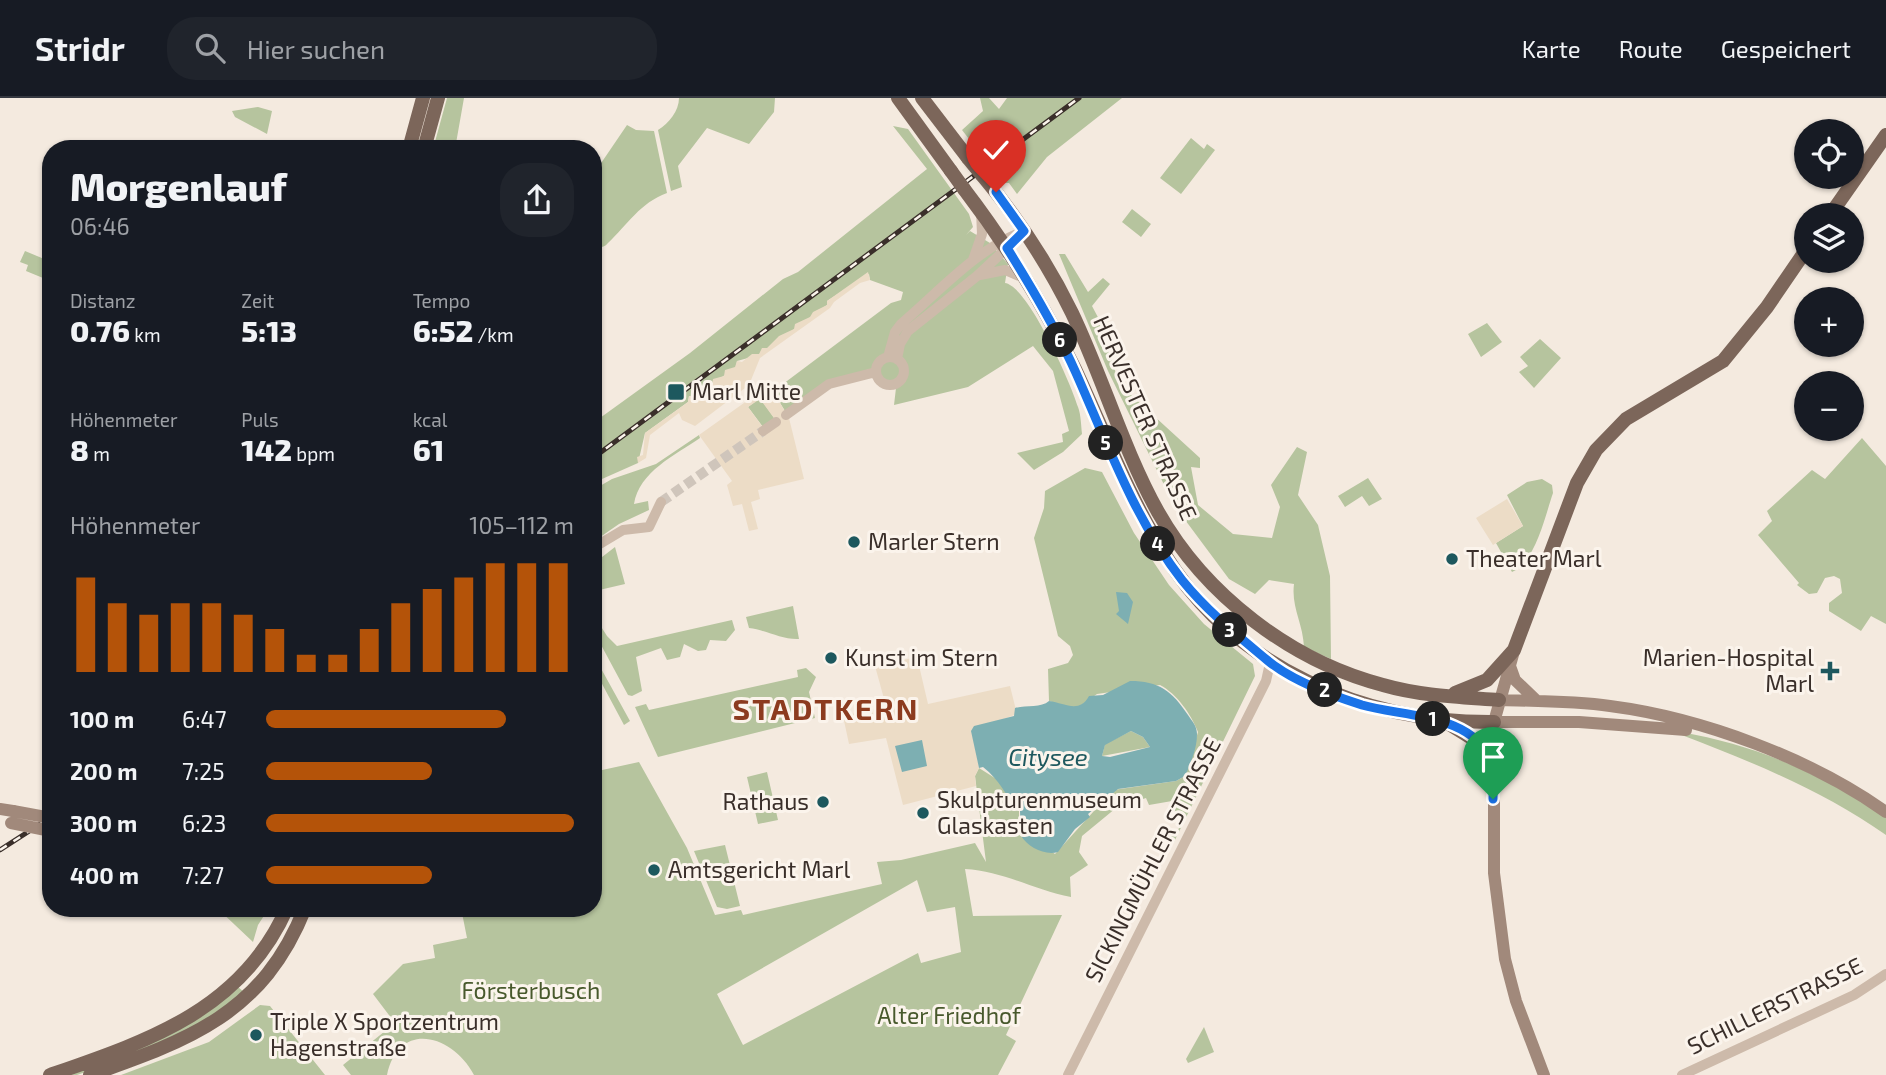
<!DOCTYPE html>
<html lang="de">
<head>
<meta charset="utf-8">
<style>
  :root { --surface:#171b24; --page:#20242c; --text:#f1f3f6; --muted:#9ea1a6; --line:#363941; --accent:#b45309 }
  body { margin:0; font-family:"Exo 2",sans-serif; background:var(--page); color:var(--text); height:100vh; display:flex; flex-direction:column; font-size:26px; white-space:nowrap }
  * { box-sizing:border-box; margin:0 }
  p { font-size:23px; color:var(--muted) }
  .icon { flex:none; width:38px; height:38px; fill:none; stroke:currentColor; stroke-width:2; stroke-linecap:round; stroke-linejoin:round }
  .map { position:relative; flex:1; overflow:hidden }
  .side { position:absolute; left:42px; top:42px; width:560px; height:777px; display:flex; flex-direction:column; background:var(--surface); border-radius:28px; box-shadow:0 2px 5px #0004 }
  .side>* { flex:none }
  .fabs { position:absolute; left:1794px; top:21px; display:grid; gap:14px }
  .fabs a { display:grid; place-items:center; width:70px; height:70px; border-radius:50%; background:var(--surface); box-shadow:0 2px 5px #0004; font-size:35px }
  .pin { position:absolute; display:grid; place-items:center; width:60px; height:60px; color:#fff; margin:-72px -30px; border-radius:50% 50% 50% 0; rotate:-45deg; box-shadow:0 0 7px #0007 }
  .pin .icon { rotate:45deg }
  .km { position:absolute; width:35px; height:35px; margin:-18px; border-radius:50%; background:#222; color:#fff; font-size:19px; line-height:35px; text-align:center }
  .round { display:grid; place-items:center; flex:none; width:74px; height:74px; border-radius:28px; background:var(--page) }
  .head { display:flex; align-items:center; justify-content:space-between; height:119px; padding:0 28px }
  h1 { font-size:38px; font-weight:800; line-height:52px }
  .metrics { display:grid; grid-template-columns:repeat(3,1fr); gap:10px; height:119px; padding:7px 28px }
  .metrics div { display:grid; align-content:center }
  .metrics b { font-size:30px; font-weight:800 }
  .metrics small { font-size:19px; font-weight:400 }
  .metrics p { font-size:19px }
  .chart { height:196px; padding:14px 28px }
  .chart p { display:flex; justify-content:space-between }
  .chart svg { width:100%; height:126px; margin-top:7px; stroke:var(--accent); stroke-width:6 }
  ul { padding:0 28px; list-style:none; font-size:23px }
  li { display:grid; grid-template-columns:112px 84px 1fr; align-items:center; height:52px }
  li i { height:18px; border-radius:9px; background:var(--accent) }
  header { display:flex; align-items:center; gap:42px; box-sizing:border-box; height:98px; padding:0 35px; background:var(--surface); border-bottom:2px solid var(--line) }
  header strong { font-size:33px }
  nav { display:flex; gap:38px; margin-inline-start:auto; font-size:24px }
  .search { width:490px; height:63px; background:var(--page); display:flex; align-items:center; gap:18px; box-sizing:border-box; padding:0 24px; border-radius:28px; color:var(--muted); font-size:26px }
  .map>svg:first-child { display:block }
  .green { fill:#b6c49e; fill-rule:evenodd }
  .plaza { fill:#ecdcc6; fill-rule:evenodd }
  .water { fill:#7dafb2; fill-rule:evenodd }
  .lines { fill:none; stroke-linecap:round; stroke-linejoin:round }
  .tertiary-tunnel { stroke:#cfc5bb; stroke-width:10; stroke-dasharray:10 5; stroke-linecap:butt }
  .tertiary { stroke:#cdbaaa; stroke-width:10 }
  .secondary { stroke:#a1897b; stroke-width:12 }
  .primary { stroke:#7c665a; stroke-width:14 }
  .rail-casing { stroke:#3a2f2a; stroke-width:5 }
  .rail { stroke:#fbf4ec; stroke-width:2.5; stroke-dasharray:8; stroke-linecap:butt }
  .secondary-bridge { stroke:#a1897b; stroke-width:12 }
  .primary-bridge { stroke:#7c665a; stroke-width:14 }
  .route-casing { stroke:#fff; stroke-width:14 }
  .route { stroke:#1a73e8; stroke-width:9 }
  .poi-dot { fill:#1d585e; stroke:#fbf4ec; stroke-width:2.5 }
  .labels { text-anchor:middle; stroke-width:6; stroke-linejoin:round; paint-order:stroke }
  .poi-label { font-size:23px; fill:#3a2f2a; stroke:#fbf4ec; text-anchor:start }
  .street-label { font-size:23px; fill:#3a2f2a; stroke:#fbf4ec }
  .park-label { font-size:23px; fill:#48592c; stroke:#fbf4ec }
  .water-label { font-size:24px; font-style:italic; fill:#1d585e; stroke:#fbf4ec }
  .district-label { font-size:30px; font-weight:bold; letter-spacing:2px; fill:#8c3b1f; stroke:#fbf4ec }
</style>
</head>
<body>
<header>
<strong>Stridr</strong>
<div class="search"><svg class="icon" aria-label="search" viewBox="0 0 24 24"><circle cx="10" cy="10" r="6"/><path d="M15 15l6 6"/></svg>Hier suchen</div>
<nav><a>Karte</a><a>Route</a><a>Gespeichert</a></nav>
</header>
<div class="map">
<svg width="1886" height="977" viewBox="0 0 1886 977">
  <rect width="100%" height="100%" fill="#f4eadf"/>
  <path class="green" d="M 447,0 L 464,0 L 455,51 L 433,51 Z
    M 679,0 L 775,0 L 774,14 L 749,46 L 707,30 L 678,68 L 682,89 L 671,93 L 658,32 C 669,25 679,13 679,0 Z
    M 980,0 L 989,0 L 999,11 L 1007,0 L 1122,0 L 1047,59 L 1017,96 L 1009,85 L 1003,85 L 962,32 L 983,13 Z
    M 258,9 L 272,13 L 267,36 L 235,19 L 232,13 Z
    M 627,27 L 636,32 L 654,33 L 667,95 C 640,105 628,126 608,145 C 604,150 599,150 593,149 L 593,77 Z
    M 893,28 L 908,31 L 969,116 L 973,129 L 966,137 L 970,133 L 990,145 L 1008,166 L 1005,185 C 1028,188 1071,285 1078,309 C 1081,317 1081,327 1082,336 L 1063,354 L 1034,372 L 1017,355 L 1063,344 L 1062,336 L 1069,333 L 1053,273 L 1033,248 L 968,289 L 894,307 L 896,290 L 869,271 L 785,313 L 771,290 L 775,292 L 891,205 L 901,202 L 903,194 L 870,182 L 869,176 L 827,203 L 827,207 L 759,257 L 737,263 L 736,269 L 694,299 L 689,298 L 688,304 L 645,335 L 638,365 L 593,385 L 593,325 L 690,255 L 783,181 L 798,174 L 927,71 Z
    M 1191,40 L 1204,51 L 1207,46 L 1215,52 L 1181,96 L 1160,80 Z
    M 1132,111 L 1151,126 L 1141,139 L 1122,124 Z
    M 25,153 L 49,163 L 43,180 L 26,173 L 28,167 L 20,164 Z
    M 1059,156 L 1065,156 L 1088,194 L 1103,180 L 1110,186 L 1092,208 L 1101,225 L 1119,286 L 1200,360 L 1200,370 L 1191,369 L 1198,407 L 1233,436 L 1272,440 L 1280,409 L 1271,387 L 1297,349 L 1307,354 L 1298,397 L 1318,427 L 1330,478 L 1331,561 L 1304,549 C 1303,525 1291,509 1294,486 L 1269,482 L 1255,496 L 1229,481 L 1174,407 L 1108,273 Z
    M 1487,225 L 1502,244 L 1481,259 L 1468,236 Z
    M 1540,241 L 1561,260 L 1534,290 L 1519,274 L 1528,268 L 1520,259 Z
    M 760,300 L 775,321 L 763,329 L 748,309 Z
    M 699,337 L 700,340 C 675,357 639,374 634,406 L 648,403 L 649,412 L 619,426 L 593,444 L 593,392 L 612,381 L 656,366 Z
    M 1862,340 L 1886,368 L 1886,526 L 1871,518 L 1861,533 L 1829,513 L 1829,505 L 1842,495 L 1840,481 L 1834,478 L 1825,480 L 1817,495 L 1809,496 L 1797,487 L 1799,485 L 1758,437 L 1772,423 L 1767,413 L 1812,372 L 1825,381 Z
    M 1085,370 L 1102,374 L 1134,435 L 1169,487 L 1204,526 L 1253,566 L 1255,578 L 1174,744 L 1169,738 L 1176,736 L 1180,728 L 1172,703 L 1149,707 L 1146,700 L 1116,710 L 1082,738 L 1079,754 L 1088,767 L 1070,779 L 1071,799 C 1034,792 1003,773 965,771 L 973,818 L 1062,817 L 1006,937 L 1016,943 L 998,977 L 474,977 C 453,937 399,921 387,977 L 351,977 L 343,967 L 395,925 L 373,896 L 403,866 L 435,860 L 433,847 L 467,840 L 461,810 L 593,810 L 593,674 L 639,664 L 687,750 L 715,817 L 741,812 L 743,817 L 882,786 L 877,764 L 901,762 L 975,745 L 986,764 L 975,678 L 979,670 L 998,682 L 1019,711 L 1019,731 L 1055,756 L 1113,692 L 1176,683 L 1185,678 L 1198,634 C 1191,616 1177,596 1160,587 L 1097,596 L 1080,608 L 1071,610 L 1049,603 L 1048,571 L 1068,565 L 1073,557 L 1070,548 L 1058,538 L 1034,440 L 1044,410 L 1045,393 ZM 917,782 L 927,814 L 955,809 L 961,854 L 921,865 L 918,855 L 743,947 L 717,896 Z
    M 1368,380 L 1382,401 L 1369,408 L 1362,398 L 1345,409 L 1338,398 Z
    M 1542,381 L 1552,387 L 1553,395 C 1545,418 1536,463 1512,474 L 1496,445 L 1523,428 L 1507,397 L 1527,384 Z
    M 615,449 L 625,486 L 595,493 L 593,499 L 593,466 Z
    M 793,508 L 799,541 C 782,542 766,532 749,530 L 746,519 Z
    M 593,516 L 607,538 L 617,548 L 732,522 L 735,532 L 726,543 L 710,542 L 706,552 L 698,553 L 684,546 L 680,559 L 667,562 L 661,550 L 636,559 L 642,593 L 632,598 L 628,597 L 593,532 Z
    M 593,556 L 630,623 L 624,627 L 593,569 Z
    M 806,570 L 816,579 L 809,594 L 815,620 L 658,659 L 635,609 L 646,606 L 649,612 L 798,579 L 797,572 Z
    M 1131,633 L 1143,639 L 1150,649 L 1102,658 L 1105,646 Z
    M 1680,634 C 1761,648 1818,675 1886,719 L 1886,737 C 1822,692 1752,664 1679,636 Z
    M 767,674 L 778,722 L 758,726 L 747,679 Z
    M 725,747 L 740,808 L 727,811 L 717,809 L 694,753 Z
    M 217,810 L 269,810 L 258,827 L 253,844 Z
    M 238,889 L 244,894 C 197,937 136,956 77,977 L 65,977 Z
    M 260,907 L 270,908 L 325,977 L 121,977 L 209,944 Z
    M 1204,929 L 1214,954 L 1188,965 L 1186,961 Z"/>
  <path class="plaza" d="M 868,174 L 870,182 L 860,185 L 834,204 L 830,210 L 760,260 L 749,287 L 695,328 L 682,322 L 679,315 L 650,337 L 646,360 L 638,365 L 637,359 L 643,357 L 645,335 L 688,304 L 689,298 L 695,299 L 701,290 L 712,286 L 713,281 L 724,278 L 725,272 L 735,269 L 737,263 L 742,264 L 752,256 L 759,256 L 762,250 L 767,250 L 779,238 L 794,231 L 795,226 L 810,219 L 813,214 L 827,207 L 827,203 Z
    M 771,290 L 789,320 L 804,381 L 758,392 L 760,401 L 751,404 L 758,431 L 749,433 L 742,406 L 733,408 L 727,387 L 732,383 L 699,337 L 758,295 ZM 760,301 L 779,327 L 767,335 L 748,309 Z
    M 1507,401 L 1523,428 L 1493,447 L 1476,420 Z
    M 917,559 L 928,606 L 1010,588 L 1017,616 L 972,633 L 979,670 L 975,678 L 976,688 L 903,707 L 886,640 L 849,646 L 843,618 L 886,608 L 875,568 Z"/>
  <path class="water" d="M 1116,494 L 1127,495 L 1133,504 L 1128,526 L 1116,516 L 1119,513 Z
    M 1130,583 C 1159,583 1172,593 1188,617 C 1192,623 1197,628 1197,636 C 1197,650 1191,665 1185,678 L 1176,683 L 1118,691 L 1088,716 L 1090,719 L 1075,731 L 1058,754 C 1045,758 1028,749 1021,738 L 1020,713 C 1005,698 1001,683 983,669 L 979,670 L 971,633 L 974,628 L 1014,618 L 1015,610 C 1026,607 1041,610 1049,603 C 1065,605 1079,616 1089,598 L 1103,597 ZM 1131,633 L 1143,639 L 1150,649 L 1110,659 L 1102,658 L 1105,647 Z
    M 922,642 L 927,668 L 902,674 L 895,648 Z"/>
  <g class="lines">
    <path class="tertiary-tunnel" d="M 661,404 L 763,333"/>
    <path class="tertiary" d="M 973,162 L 982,136 L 981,113
      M 980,177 L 1005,172 L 1024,180
      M 888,259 L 895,234 L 901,226 C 940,193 976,151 1024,133
      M876 273a14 14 0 1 1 28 0a14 14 0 1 1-28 0Z
      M 897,261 L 900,246 L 908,233 L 977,178 L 1010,147
      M 786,317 L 829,286 L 876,274
      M 763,333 L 776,324
      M 593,450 L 623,432 L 649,429 L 661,404
      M 1068,977 L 1266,583 L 1270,565
      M 1682,977 L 1854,897 L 1886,876"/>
    <path class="secondary" d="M 1514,553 L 1494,624 L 1494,775 L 1505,861 L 1516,903 L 1544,977
      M 1510,568 L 1515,582 L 1537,603
      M 1499,602 C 1536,603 1574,603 1610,608 C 1702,620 1810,660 1886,714
      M 1494,624 L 1579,624 L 1686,632
      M 0,711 L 13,713"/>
    <path class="primary" d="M 898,0 L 951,73
      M 922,0 L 968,60
      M 409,51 L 423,0
      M 424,51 L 438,0
      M 982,77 C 1017,119 1048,166 1072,215 C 1103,280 1123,351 1158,414 C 1205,497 1291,563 1383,587 C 1421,598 1460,599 1499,602
      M 964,91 C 1007,147 1044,208 1075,271 C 1104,333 1128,398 1165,457 C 1235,570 1364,625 1494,624
      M 1830,117 L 1886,37
      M 1455,595 L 1487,582 L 1514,552 L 1577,385 L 1596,352 L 1626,321 L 1723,263 L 1767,209 L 1806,152
      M 1446,624 L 1475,642 L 1493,667
      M 50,977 C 148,943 242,912 287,810
      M 90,977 C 189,942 263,916 305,810"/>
    <g class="rail-casing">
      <path id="rail" d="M 593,360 L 1079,0
        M 0,752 L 51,719"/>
    </g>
    <use href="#rail" class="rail"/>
    <path class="secondary-bridge" d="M 13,713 L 51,720
      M 11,725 L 51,733"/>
    <path class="primary-bridge" d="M 968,60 L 982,77
      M 951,73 L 964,91"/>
  </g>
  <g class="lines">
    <g class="route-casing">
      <path id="route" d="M 996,94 L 1024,133 L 1007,150 C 1032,190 1057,232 1076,275 C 1107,345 1135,422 1182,482 C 1207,513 1237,537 1267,562 C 1292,583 1331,597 1362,607 C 1403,619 1474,615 1492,665 C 1496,675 1493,690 1493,701"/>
    </g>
    <use href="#route" class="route"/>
  </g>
  <g class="poi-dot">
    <rect x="667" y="285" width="18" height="18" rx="3.5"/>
    <circle cx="854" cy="444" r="7"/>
    <circle cx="1452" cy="461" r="7"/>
    <circle cx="831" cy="560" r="7"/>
    <path d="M1826.5 562.5h7v7h7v7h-7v7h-7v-7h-7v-7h7z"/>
    <circle cx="823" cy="704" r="7"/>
    <circle cx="923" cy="715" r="7"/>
    <circle cx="654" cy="772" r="7"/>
    <circle cx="256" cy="937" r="7"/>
  </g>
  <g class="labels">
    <g class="poi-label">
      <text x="692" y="302">Marl Mitte</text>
      <text x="868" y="452">Marler Stern</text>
      <text x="1466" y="469">Theater Marl</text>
      <text x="845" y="568">Kunst im Stern</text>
      <text x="1814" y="568" text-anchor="end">Marien-Hospital<tspan x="1814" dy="26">Marl</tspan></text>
      <text x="937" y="710">Skulpturenmuseum<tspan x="937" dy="26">Glaskasten</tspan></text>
      <text x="809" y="712" text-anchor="end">Rathaus</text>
      <text x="668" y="780">Amtsgericht Marl</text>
      <text x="270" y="932">Triple X Sportzentrum<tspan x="270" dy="26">Hagenstraße</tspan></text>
    </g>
    <g class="street-label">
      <text transform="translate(1145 320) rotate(66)" y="8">HERVESTER STRASSE</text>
      <text transform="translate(1153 762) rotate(-63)" y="8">SICKINGMÜHLER STRASSE</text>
      <text transform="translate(1775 908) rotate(-26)" y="8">SCHILLERSTRASSE</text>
    </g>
    <g class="park-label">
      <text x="531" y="901">Försterbusch</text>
      <text x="949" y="926">Alter Friedhof</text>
    </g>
    <g class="water-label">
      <text x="1048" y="668">Citysee</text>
    </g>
    <g class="district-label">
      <text x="826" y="622">STADTKERN</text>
    </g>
  </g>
</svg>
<div class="fabs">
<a><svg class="icon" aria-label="locate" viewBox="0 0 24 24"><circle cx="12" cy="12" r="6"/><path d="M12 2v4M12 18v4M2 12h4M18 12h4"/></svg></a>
<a><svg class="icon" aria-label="layers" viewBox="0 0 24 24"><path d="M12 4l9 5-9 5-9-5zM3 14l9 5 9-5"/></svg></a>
<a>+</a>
<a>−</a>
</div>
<div class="pin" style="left:1493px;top:701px;background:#1e9e55"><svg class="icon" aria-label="arrive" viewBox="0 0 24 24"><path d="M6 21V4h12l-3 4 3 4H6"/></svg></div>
<div class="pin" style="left:996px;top:94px;background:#d93025"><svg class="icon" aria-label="check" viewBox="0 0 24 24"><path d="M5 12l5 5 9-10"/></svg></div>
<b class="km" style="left:1433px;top:621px">1</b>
<b class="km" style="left:1325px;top:592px">2</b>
<b class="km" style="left:1230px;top:532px">3</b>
<b class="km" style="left:1158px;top:446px">4</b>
<b class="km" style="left:1106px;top:345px">5</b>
<b class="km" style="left:1060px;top:242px">6</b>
<section class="side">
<div class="head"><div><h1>Morgenlauf</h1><p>06:46</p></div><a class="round"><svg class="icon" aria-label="share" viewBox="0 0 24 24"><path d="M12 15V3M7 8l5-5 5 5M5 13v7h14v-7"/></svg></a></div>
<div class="metrics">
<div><p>Distanz</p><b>0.76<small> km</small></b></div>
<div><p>Zeit</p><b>5:13</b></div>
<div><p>Tempo</p><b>6:52<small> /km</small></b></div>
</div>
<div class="metrics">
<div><p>Höhenmeter</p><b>8<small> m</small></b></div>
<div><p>Puls</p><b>142<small> bpm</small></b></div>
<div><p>kcal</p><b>61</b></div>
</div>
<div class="chart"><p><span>Höhenmeter</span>105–112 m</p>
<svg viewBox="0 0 160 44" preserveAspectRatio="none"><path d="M5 44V11M15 44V20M25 44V24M35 44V20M45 44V20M55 44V24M65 44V29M75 44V38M85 44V38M95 44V29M105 44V20M115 44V15M125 44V11M135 44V6M145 44V6M155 44V6"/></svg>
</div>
<ul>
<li><b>100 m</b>6:47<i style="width:78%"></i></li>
<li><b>200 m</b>7:25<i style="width:54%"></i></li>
<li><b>300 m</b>6:23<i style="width:100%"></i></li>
<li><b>400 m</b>7:27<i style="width:54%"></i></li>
</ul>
</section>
</div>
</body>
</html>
